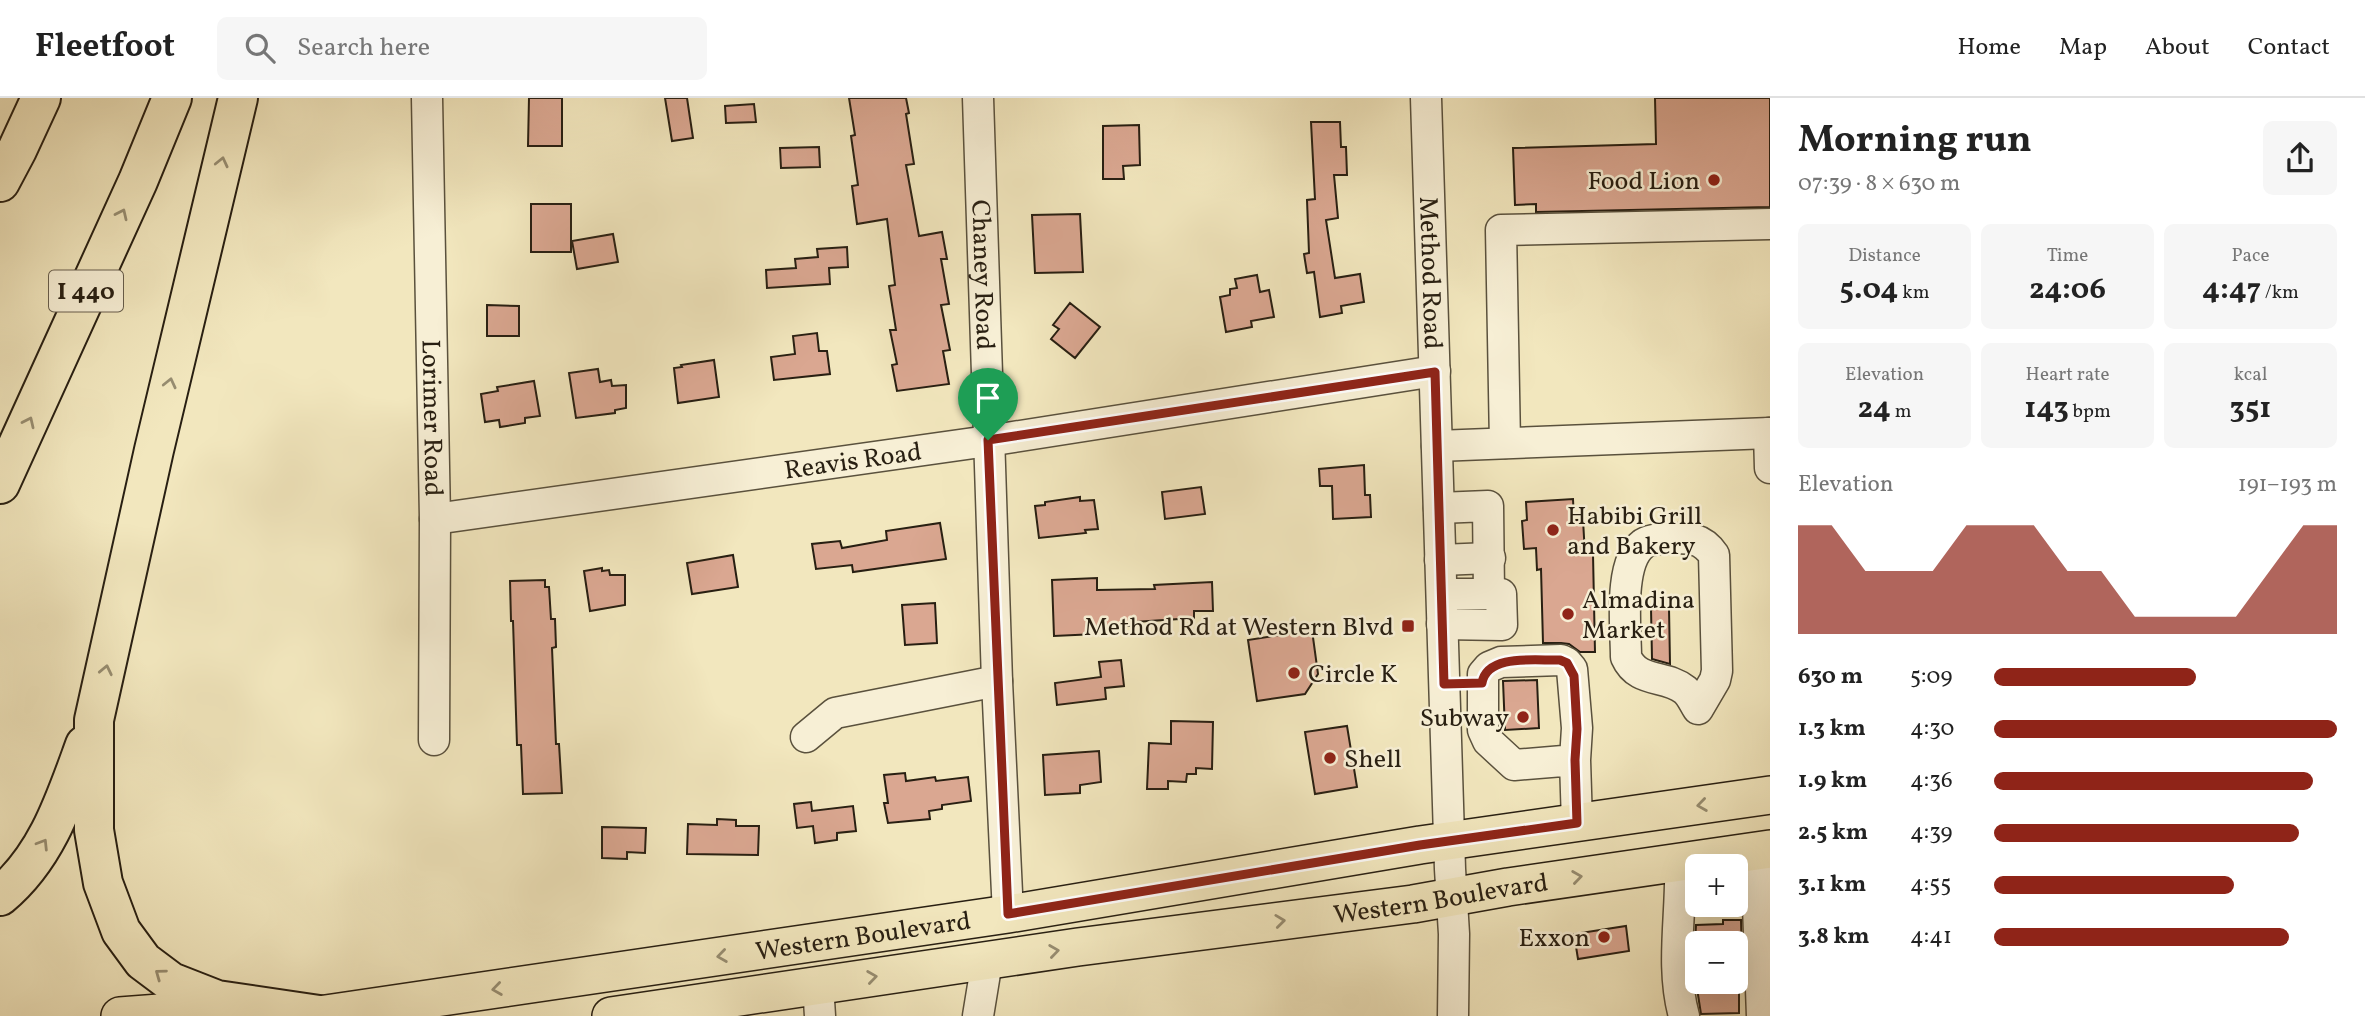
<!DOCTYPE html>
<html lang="en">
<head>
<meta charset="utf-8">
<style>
  :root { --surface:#fff; --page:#f6f6f6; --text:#222; --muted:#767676; --line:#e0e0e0; --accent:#8f2418 }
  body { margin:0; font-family:Vollkorn,serif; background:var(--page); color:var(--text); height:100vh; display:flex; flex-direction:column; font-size:26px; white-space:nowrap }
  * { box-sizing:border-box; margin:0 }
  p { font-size:23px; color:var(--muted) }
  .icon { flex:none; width:38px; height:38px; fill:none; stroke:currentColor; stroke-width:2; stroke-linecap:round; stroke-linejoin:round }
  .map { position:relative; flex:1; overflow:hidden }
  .sheet { display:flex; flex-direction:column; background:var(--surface); width:595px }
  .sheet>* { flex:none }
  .tools { position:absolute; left:1685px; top:756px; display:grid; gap:14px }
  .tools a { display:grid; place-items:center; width:63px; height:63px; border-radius:10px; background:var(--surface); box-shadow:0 7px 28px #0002; font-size:35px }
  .pin { position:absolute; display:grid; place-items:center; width:60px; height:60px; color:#fff; margin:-72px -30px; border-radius:50% 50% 50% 0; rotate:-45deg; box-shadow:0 0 7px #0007 }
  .pin .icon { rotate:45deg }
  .round { display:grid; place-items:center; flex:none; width:74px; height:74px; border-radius:10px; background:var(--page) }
  .headline { display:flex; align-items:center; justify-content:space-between; height:119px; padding:0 28px }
  h1 { font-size:38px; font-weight:700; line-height:52px }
  .metrics { display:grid; grid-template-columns:repeat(3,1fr); gap:10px; height:119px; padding:7px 28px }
  .metrics div { display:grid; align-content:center; border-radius:10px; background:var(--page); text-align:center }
  .metrics b { font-size:30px; font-weight:700 }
  .metrics small { font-size:19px; font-weight:400 }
  .metrics p { font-size:19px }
  .chart { height:196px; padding:14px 28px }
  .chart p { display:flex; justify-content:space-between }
  .chart svg { width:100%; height:126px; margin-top:7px; fill:var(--accent); opacity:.7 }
  ul { padding:0 28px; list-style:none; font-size:23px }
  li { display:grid; grid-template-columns:112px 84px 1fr; align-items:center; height:52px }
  li i { height:18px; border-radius:9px; background:var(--accent) }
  header { display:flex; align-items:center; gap:42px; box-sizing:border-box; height:98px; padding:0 35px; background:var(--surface); border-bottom:2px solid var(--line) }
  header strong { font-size:33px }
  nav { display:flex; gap:38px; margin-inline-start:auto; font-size:24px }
  .search { width:490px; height:63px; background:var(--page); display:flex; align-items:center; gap:18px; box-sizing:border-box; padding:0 24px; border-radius:10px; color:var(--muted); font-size:26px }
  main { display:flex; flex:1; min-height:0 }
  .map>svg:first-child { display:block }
  .building { fill:#daa791; stroke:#281f12; stroke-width:2 }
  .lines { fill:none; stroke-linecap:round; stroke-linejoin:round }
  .minor-casing { stroke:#5a513d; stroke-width:33 }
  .major-casing { stroke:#281f12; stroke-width:40 }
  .highway-casing { stroke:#281f12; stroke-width:42 }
  .minor { stroke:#f7efd5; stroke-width:30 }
  .major { stroke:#f2e7be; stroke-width:37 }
  .highway { stroke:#f2e7be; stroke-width:38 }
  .oneway { stroke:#978d71 }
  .route-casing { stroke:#fff; stroke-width:14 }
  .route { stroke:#8f2418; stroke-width:9 }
  .poi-dot { fill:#8f2418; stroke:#f7efd5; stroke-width:2.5 }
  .labels { text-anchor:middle; stroke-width:5; stroke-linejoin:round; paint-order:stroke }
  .shield { fill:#f7efd5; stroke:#665d4c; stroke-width:2 }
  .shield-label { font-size:24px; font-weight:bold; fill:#281f12 }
  .poi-label { font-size:26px; fill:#281f12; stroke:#f7efd5; text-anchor:end }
  .street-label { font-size:26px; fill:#281f12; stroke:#f7efd5 }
</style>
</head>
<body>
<header>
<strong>Fleetfoot</strong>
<div class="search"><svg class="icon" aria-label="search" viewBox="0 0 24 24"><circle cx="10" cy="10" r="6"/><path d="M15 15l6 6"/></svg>Search here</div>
<nav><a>Home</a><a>Map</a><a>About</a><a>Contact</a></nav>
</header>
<main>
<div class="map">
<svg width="1770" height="918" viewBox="0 0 1770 918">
  <rect width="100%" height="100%" fill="#f2e7be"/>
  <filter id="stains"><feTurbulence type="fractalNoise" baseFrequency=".00286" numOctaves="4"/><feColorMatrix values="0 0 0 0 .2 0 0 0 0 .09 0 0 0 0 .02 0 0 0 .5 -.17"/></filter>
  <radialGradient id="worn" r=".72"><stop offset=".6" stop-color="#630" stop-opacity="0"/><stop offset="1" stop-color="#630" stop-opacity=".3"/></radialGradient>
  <path class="building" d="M 529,0 L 562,0 L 562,48 L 528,48 Z
    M 665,0 L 687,0 L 693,40 L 672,43 Z
    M 849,0 L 906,0 L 909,15 L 906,16 L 914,66 L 906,67 L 919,138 L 942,134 L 947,161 L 941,161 L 949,206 L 941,207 L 950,252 L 943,253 L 949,286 L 897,293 L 892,267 L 897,266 L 890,232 L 896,232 L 889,188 L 895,187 L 887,121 L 857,126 L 852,88 L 858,87 L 851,38 L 855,37 Z
    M 1655,0 L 1770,0 L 1770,109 L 1536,114 L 1536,106 L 1515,107 L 1513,50 L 1656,46 Z
    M 754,6 L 756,24 L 726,25 L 725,8 Z
    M 1311,24 L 1340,24 L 1341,49 L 1346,49 L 1347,77 L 1334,77 L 1338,120 L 1326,122 L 1335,180 L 1360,176 L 1364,204 L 1341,208 L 1342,215 L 1320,219 L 1314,174 L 1307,175 L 1304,156 L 1309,155 L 1307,102 L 1315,101 Z
    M 1139,27 L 1140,67 L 1123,68 L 1124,81 L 1103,81 L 1103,28 Z
    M 819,49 L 820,69 L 781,70 L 780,50 Z
    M 531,106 L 571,106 L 571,154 L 531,154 Z
    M 1080,116 L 1083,174 L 1035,175 L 1032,117 Z
    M 613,136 L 618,164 L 577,171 L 572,143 Z
    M 847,149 L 848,169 L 829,170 L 830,186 L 767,190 L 766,172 L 796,170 L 795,161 L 818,159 L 817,151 Z
    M 1257,177 L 1260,194 L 1269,192 L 1274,219 L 1251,223 L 1252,229 L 1226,234 L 1220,199 L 1230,197 L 1230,191 L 1237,190 L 1235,181 Z
    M 1070,205 L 1100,229 L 1075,260 L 1051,241 L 1059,231 L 1053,227 Z
    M 487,207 L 519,208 L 519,238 L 487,238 Z
    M 817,235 L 819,253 L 827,253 L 830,276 L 774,282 L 771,259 L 795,256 L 793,238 Z
    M 714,262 L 719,299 L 678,305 L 674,270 L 682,269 L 681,267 Z
    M 598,271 L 600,284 L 611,282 L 612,288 L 626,287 L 626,310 L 615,312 L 615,315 L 576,320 L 569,275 Z
    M 534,283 L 540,318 L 525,320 L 525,325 L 500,329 L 499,322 L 485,324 L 481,296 L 498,293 L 497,289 Z
    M 1364,367 L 1365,397 L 1370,397 L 1371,419 L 1333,421 L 1332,388 L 1320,388 L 1319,371 Z
    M 1201,389 L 1205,416 L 1165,421 L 1162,394 Z
    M 1080,399 L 1080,403 L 1094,402 L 1098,431 L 1085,432 L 1086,435 L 1039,440 L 1035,408 L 1045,407 L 1045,404 Z
    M 1573,401 L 1574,422 L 1583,422 L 1585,456 L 1593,456 L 1595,554 L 1580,554 L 1569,546 L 1561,545 L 1543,545 L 1541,471 L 1537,472 L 1536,450 L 1524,451 L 1522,423 L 1527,422 L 1526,404 Z
    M 940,425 L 946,461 L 853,474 L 852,467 L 816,471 L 812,446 L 840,443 L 842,450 L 887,442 L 886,433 Z
    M 733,457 L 738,489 L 692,496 L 687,465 Z
    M 602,470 L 602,473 L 609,472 L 610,477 L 625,477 L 625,507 L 590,513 L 584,473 Z
    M 1097,480 L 1097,492 L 1155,491 L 1154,487 L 1212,484 L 1213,513 L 1194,513 L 1194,520 L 1135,524 L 1136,528 L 1096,528 L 1096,536 L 1054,538 L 1052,482 Z
    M 545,482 L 545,489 L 549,489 L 551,521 L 555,521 L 556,549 L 552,550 L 556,646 L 559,646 L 562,695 L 523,696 L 521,647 L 517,647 L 513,523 L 511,523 L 510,483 Z
    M 935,505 L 937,545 L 905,547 L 902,507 Z
    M 1651,510 L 1669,510 L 1670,566 L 1652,561 Z
    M 1312,532 L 1318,576 L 1305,596 L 1257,603 L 1248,542 Z
    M 1121,562 L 1124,588 L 1105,590 L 1106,601 L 1057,607 L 1055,585 L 1101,579 L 1099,564 Z
    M 1537,582 L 1539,630 L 1505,632 L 1503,583 Z
    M 1171,623 L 1213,624 L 1212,671 L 1196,670 L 1196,676 L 1187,676 L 1186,684 L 1168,683 L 1168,691 L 1147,691 L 1149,645 L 1171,646 Z
    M 1347,628 L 1357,689 L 1315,696 L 1305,634 Z
    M 1099,653 L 1101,684 L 1080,687 L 1080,695 L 1045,697 L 1043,657 Z
    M 905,675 L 906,683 L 935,679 L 936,683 L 968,679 L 971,703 L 942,707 L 942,711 L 929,713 L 930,721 L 888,725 L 884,705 L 888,705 L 884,677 Z
    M 811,704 L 812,713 L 853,708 L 856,733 L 837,735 L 837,742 L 815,745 L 813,728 L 797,730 L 794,706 Z
    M 717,721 L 736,722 L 736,728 L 759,728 L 758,757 L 687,756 L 688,726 L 717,727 Z
    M 602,729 L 646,730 L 645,755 L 627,754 L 627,761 L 602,760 Z
    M 1723,822 L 1741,822 L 1742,860 L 1736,860 L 1736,845 L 1695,845 L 1696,827 L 1723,826 Z
    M 1626,828 L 1629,853 L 1578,861 L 1574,836 Z
    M 1696,884 L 1739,884 L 1739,915 L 1701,916 Z"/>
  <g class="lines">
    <g class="minor-casing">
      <g id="minor">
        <path id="s1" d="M 427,0 L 435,421 L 434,642"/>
        <path id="s2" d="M 978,0 L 997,583 L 1008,816"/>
        <path id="s3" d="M 1426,0 L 1450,771 L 1454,836 L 1453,918"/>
        <path d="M 1769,335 L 1770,370"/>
        <path d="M 1505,345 L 1501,132 L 1770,126"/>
        <path d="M 1437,348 L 1770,335"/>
        <path d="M 1439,410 L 1488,408 L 1489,495"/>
        <path id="s4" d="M 435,421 L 988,343 L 1435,273"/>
        <path d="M 1658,441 C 1682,441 1699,435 1714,457 L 1717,573 L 1715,582 L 1698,611 C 1694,605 1691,597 1685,592 C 1665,576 1638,586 1626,559 C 1626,531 1618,465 1643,446 C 1646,443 1654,442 1658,441 Z"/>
        <path d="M 1440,462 L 1490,460"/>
        <path d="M 1442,496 L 1501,496 L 1502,527 L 1442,526"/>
        <path d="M 806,639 L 835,615 L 997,583"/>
        <path d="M 1575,662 L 1514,667 L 1488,643 L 1483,632 L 1483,576 L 1489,569 L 1501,564 L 1561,562 L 1567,565 L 1572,571 L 1577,630 L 1575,662 L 1577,725"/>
        <path d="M 1756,753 L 1762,918"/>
        <path d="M 1680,764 C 1682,815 1670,868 1684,918"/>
        <path d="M 818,887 L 820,918"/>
        <path d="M 978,918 L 987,863"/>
      </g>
    </g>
    <g class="major-casing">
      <g id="major">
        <path id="s5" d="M 120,918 L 173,914 L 319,917 L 1008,816 L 1420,747 L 1770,697"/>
        <path id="s6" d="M 611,918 L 1078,849 L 1413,806 L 1508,789 L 1770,751"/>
      </g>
    </g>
    <g class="highway-casing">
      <path id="highway" d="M 238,0 L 154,352 L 94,622 L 94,732 L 103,785 L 121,833 L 143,863 L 171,884 L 217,902 L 319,917
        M 0,84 L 17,52 L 41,0
        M 0,386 L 138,83 L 172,0
        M 0,798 C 47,759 65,702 85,647"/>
    </g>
    <use href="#minor" class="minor"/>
    <use href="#major" class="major"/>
    <use href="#highway" class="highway"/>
  </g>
  <defs><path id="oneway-chevron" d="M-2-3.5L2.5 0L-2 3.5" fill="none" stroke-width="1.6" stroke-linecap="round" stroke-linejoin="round" transform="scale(1.75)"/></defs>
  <g class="oneway">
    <use href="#oneway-chevron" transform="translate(222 64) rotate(-77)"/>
    <use href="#oneway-chevron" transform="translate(122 116) rotate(-65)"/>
    <use href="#oneway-chevron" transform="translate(170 285) rotate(-77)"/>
    <use href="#oneway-chevron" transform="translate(29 324) rotate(-65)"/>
    <use href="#oneway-chevron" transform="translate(106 572) rotate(-78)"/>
    <use href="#oneway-chevron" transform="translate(1702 707) rotate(172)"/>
    <use href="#oneway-chevron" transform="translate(43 746) rotate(-58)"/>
    <use href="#oneway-chevron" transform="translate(1577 779) rotate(-8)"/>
    <use href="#oneway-chevron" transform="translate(1280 823) rotate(-7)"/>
    <use href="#oneway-chevron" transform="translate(1054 853) rotate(-8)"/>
    <use href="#oneway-chevron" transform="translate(722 858) rotate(172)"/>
    <use href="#oneway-chevron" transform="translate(160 876) rotate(-144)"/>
    <use href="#oneway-chevron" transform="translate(872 879) rotate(-8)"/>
    <use href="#oneway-chevron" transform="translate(497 891) rotate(172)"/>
  </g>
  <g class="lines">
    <g class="route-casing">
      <path id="route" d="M 1435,274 L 1444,586 L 1482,585 C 1487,555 1537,563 1560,562 L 1567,565 L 1574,578 L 1577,631 L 1575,662 L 1577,725 L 1420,747 L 1008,816 L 988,342 Z"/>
    </g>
    <use href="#route" class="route"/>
  </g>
  <g class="poi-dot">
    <circle cx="1714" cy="82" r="7"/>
    <circle cx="1553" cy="432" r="7"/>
    <circle cx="1568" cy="516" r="7"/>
    <rect x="1401" y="521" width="14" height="14" rx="3.5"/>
    <circle cx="1294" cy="575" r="7"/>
    <circle cx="1523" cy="619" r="7"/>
    <circle cx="1330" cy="660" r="7"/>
    <circle cx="1604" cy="839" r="7"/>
  </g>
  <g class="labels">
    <rect class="shield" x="49" y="172.5" width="74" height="41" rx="5"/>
    <g class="shield-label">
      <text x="86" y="201">I 440</text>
    </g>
    <g class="poi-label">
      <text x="1700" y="91">Food Lion</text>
      <text x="1567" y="426" text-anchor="start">Habibi Grill<tspan x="1567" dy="30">and Bakery</tspan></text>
      <text x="1582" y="510" text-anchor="start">Almadina<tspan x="1582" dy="30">Market</tspan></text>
      <text x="1394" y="537">Method Rd at Western Blvd</text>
      <text x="1308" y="584" text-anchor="start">Circle K</text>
      <text x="1509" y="628">Subway</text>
      <text x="1344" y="669" text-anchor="start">Shell</text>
      <text x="1590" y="848">Exxon</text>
    </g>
    <g class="street-label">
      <text dy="9" stroke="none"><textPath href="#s3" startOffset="175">Method Road</textPath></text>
      <text dy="9" stroke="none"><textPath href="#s2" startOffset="177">Chaney Road</textPath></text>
      <text dy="9" stroke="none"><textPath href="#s1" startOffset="320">Lorimer Road</textPath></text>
      <text dy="9" stroke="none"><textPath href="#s4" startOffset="422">Reavis Road</textPath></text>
      <text dy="9" stroke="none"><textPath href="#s6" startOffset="838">Western Boulevard</textPath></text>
      <text dy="9" stroke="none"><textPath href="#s5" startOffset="749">Western Boulevard</textPath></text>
    </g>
  </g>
  <rect width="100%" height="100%" filter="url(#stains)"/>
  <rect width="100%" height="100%" fill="url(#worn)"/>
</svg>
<div class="tools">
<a>+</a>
<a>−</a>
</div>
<div class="pin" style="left:988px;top:342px;background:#1e9e55"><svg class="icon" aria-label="arrive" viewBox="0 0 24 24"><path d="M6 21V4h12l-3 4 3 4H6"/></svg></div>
</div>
<section class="sheet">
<div class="headline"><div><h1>Morning run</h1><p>07:39 · 8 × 630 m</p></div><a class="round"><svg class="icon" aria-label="share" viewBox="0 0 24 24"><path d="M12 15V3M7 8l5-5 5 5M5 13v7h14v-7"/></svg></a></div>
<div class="metrics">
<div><p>Distance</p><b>5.04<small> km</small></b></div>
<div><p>Time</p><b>24:06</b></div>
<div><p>Pace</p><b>4:47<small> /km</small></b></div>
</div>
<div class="metrics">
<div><p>Elevation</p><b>24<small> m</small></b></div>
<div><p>Heart rate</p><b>143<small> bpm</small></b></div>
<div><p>kcal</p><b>351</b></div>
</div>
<div class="chart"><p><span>Elevation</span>191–193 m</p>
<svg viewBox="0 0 160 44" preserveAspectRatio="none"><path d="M0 44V6L10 6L20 22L30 22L40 22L50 6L60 6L70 6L80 22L90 22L100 38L110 38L120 38L130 38L140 22L150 6L160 6V44z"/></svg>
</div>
<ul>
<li><b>630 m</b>5:09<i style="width:59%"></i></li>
<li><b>1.3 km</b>4:30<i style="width:100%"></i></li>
<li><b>1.9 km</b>4:36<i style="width:93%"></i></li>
<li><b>2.5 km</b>4:39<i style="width:89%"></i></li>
<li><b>3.1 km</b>4:55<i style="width:70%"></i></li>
<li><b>3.8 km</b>4:41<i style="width:86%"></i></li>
</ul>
</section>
</main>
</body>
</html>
